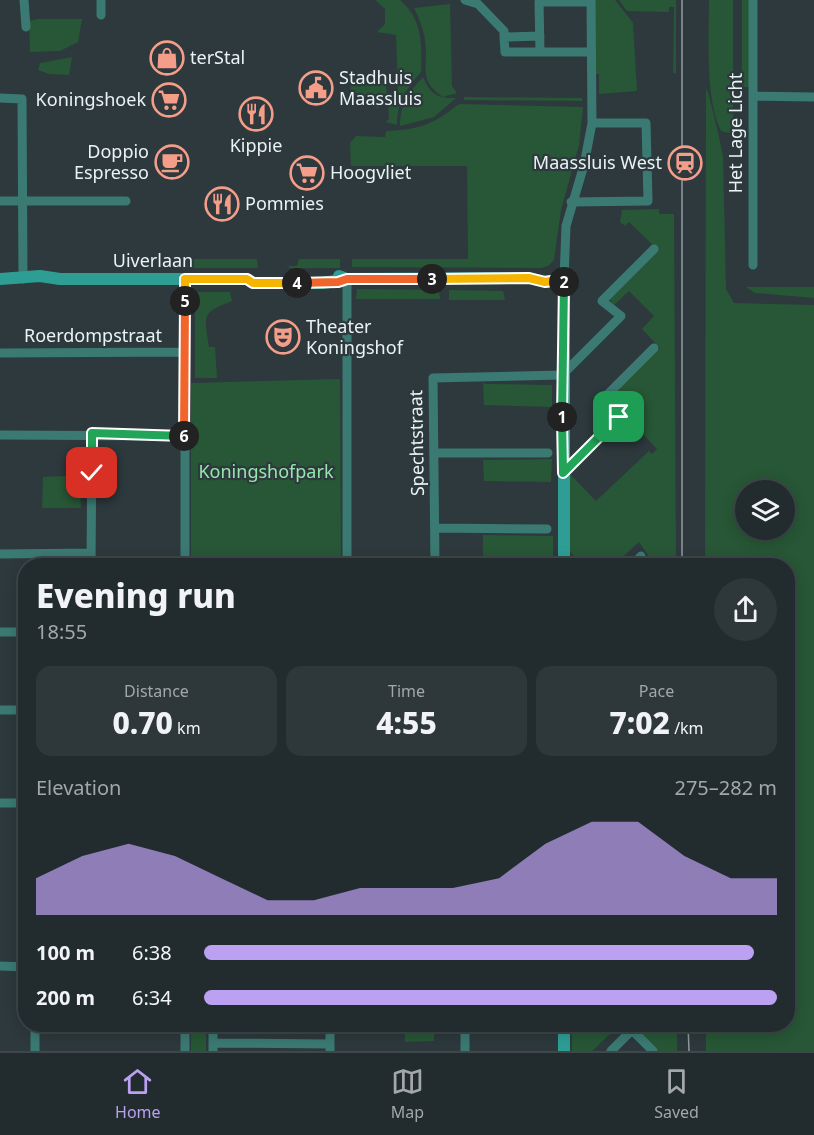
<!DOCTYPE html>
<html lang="en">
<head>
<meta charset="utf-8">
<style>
  :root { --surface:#222b2e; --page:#2e373a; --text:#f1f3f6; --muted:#a2a7aa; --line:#3f474a; --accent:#bca0f2 }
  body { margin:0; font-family:"Noto Sans",sans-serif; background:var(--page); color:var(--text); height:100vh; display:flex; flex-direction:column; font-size:22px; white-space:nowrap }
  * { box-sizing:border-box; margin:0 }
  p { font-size:20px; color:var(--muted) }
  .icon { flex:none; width:33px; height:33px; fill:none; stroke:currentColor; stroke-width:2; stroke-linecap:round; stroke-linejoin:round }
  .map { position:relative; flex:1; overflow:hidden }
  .panel { position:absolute; left:18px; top:558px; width:777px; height:474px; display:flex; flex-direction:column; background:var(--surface); border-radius:24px; box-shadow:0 3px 15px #0003,0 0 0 2px var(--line) }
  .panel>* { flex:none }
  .controls { position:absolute; left:735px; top:480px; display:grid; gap:12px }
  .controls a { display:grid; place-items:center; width:60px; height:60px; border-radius:50%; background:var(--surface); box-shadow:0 3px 15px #0003,0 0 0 2px var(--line); font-size:30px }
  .pin { position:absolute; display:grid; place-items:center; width:51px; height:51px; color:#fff; margin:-26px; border-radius:12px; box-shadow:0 3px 9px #0006 }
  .km { position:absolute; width:30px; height:30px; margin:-15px; border-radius:50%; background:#222; color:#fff; font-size:16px; line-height:30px; text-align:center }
  .round { display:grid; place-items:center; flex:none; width:63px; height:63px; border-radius:32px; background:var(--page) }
  .headline { display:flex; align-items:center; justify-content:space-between; height:102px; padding:0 18px }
  h1 { font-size:33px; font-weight:800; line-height:45px }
  .metrics { display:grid; grid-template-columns:repeat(3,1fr); gap:9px; height:102px; padding:6px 18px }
  .metrics div { display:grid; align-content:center; border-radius:15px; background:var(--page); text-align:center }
  .metrics b { font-size:30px; font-weight:800 }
  .metrics small { font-size:16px; font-weight:400 }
  .metrics p { font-size:16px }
  .chart { height:168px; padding:12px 18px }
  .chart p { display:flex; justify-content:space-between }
  .chart svg { width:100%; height:108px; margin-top:6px; fill:var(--accent); opacity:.7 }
  ul { padding:0 18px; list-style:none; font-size:20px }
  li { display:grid; grid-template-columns:96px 72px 1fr; align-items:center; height:45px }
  li i { height:15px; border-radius:8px; background:var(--accent) }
  .tabs { display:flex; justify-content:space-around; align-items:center; height:84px; border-top:2px solid var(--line); background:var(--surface); font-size:16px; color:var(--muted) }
  .tabs a { display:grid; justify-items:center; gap:3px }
  .tabs .current { color:var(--accent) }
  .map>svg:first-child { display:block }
  .green { fill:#275736; fill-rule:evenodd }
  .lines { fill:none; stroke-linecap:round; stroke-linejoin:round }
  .street { stroke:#3b7a73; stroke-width:9 }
  .secondary { stroke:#2e9e95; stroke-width:12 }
  .tram { stroke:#929b9e; stroke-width:1.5 }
  .split-1-casing { stroke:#fff; stroke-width:12 }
  .split-2-casing { stroke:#fff; stroke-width:12 }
  .split-3-casing { stroke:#fff; stroke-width:12 }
  .split-4-casing { stroke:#fff; stroke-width:12 }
  .split-5-casing { stroke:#fff; stroke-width:12 }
  .split-6-casing { stroke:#fff; stroke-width:12 }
  .split-7-casing { stroke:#fff; stroke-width:12 }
  .split-1 { stroke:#22a559; stroke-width:8 }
  .split-2 { stroke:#22a559; stroke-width:8 }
  .split-3 { stroke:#f5b400; stroke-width:8 }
  .split-4 { stroke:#f0652b; stroke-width:8 }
  .split-5 { stroke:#f5b400; stroke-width:8 }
  .split-6 { stroke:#f0652b; stroke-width:8 }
  .split-7 { stroke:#22a559; stroke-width:8 }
  .labels { text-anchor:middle; stroke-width:4.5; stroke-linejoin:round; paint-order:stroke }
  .poi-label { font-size:18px; fill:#eaf2f4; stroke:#2d393d; text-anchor:start }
  .street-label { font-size:18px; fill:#eaf2f4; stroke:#2d393d }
  .park-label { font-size:18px; fill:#95e7ab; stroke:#2d393d }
</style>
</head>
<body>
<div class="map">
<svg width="814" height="1051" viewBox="0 0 814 1051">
  <rect width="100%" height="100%" fill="#2d393d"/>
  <path class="green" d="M 375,0 L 400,0 C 423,20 422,44 421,72 C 406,89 397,102 397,125 L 386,122 L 389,119 L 388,103 L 382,102 L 379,108 L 371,107 L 350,89 L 352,81 L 385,79 L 387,95 L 395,95 L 396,90 L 398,90 L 396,35 L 377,32 L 385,24 L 385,9 Z
    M 595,0 L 615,0 L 633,23 L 637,91 L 599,94 L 599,74 L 595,74 Z
    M 619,0 L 676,0 L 676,73 L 673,73 L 674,7 L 669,7 L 669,12 L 627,11 Z
    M 709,0 L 733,0 L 733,134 L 721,131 C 705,99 709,36 709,0 Z
    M 742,0 L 749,0 L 749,87 L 742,87 Z
    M 450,4 L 452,86 L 457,93 L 443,97 C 417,80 429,66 425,41 C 424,30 419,18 414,8 Z
    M 38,19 L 82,19 L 78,42 L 60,51 L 30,52 L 29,21 Z
    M 72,57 L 69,75 L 49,74 L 38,70 L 40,63 Z
    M 423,77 C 430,94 438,99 456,98 L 434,117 L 400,126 C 400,105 409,92 423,77 Z
    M 706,88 C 709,92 722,148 723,157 L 726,289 L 734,303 L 814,305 L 814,1051 L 706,1051 L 706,1025 L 788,1024 L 788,566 L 705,565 ZM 746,490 L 784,490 L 784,530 L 746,530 Z
    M 464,97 L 582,98 L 582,101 L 464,100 Z
    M 459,104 L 583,107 L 579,145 L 561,210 L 554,260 L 548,266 L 541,268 L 352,267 L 352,259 L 468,259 L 467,166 L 351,166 L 350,143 L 356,136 L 385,137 L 386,131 C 419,130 434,124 459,104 Z
    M 659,209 L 659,214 L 674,214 L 676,565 L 648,565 L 652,561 L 639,542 L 614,565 L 583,565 L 568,550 L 569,473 L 596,501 L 649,451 L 652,454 L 657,449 L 609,398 L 660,348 L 642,329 L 654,316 L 629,291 L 614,305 L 609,299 L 658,250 L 629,222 L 625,226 L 620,222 L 622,210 Z
    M 175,259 L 257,259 L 258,268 L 175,268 Z
    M 299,259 L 340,259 L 340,268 L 289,268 L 289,266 L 297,266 Z
    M 746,287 L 814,287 L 814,298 L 755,293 Z
    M 357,289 L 439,290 L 440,299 L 356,299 Z
    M 449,290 L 503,291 L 505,300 L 449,300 Z
    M 195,292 L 230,292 L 232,301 C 201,313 204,315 209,347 L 215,347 L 217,378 L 195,378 Z
    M 340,379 L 341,565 L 191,565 L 191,383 Z
    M 483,382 L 485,384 L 552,385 L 552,407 L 484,405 Z
    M 552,459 L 551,482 L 484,481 L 483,460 Z
    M 85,475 L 85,487 L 80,487 L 81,508 L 42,508 L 43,477 Z
    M 483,535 L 553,536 L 553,559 L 483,557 Z
    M 191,1025 L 206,1025 L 206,1051 L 191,1051 Z
    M 405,1025 L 434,1025 L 434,1041 L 405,1042 Z
    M 572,1025 L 605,1025 L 612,1032 L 592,1051 L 572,1051 Z
    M 633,1025 L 677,1025 L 677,1051 L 658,1051 Z"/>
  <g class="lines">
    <path class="street" d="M 24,0 L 26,27
      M 101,0 L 101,15
      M 465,0 L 478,4 L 504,31 L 504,37 L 540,36
      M 753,0 L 753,265
      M 504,37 L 505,52 L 591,52
      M 540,52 L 539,2 L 591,2
      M 753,96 L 814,97
      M 0,98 L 22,99 L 23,279
      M 0,201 L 126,201
      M 571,202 L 648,201 L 646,123 L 592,123
      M 185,279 L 185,566
      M 347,279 L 347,566
      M 564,279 L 566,226 L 584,165 L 592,123 L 591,0
      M 0,353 L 185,352
      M 0,435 L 185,436
      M 434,453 L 548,453
      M 563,473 L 619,417 L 602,400 L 654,348
      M 435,528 L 547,529
      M 0,554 L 91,553
      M 91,566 L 92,433
      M 435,566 L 433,378 L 562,375 L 621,316 L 602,301 L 654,249
      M 632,566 L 641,556
      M 0,632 L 26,632
      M 0,710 L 26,710
      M 0,803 L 26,803
      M 0,966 L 26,967
      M 35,1024 L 35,1051
      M 185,1024 L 185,1051
      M 213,1024 L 213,1051
      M 465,1024 L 465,1051
      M 213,1043 L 330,1044
      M 330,1051 L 330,1024
      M 611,1051 L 632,1030 L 653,1051"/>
    <path class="secondary" d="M 339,276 L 347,279 L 529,278 L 545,282 L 564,279
      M 0,279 L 40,276 L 60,279 L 247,279 L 253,283 L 323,283 L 347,279
      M 564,566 L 564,279
      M 564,1024 L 564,1051"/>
    <path class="tram" d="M 682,0 L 682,566
      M 688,1024 L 689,1051"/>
  </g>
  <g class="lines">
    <g class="split-1-casing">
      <path id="split-1" d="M 562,417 L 563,473 L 619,417"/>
    </g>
    <g class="split-2-casing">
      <path id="split-2" d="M 562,417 L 564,282"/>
    </g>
    <g class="split-3-casing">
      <path id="split-3" d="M 432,279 L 529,278 L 545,282 L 564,279 L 564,282"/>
    </g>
    <g class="split-4-casing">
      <path id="split-4" d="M 297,283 L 338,282 L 347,279 L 432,279"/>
    </g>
    <g class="split-5-casing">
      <path id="split-5" d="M 185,301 L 185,279 L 247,279 L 253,283 L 297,283"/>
    </g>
    <g class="split-6-casing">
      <path id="split-6" d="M 184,436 L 185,301"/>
    </g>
    <g class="split-7-casing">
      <path id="split-7" d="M 92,473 L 92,433 L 184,436"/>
    </g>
    <use href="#split-1" class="split-1"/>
    <use href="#split-2" class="split-2"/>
    <use href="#split-3" class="split-3"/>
    <use href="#split-4" class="split-4"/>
    <use href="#split-5" class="split-5"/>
    <use href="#split-6" class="split-6"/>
    <use href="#split-7" class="split-7"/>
  </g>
  <defs>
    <g id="shop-ring" transform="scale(1.725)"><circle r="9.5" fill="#2d393d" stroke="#f49e89" stroke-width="1.5"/><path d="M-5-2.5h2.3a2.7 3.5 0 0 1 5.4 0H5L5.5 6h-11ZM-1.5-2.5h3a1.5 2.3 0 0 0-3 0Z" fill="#f49e89"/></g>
    <g id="civic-ring" transform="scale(1.725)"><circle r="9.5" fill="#2d393d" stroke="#f49e89" stroke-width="1.5"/><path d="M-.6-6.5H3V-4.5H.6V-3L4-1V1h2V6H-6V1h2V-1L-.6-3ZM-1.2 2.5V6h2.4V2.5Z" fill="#f49e89"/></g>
    <g id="supermarket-ring" transform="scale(1.725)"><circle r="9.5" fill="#2d393d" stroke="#f49e89" stroke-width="1.5"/><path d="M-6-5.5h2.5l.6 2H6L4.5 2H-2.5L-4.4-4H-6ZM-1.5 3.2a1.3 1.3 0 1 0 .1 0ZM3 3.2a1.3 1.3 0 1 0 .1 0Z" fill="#f49e89"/></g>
    <g id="restaurant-ring" transform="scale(1.725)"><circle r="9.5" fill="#2d393d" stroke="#f49e89" stroke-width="1.5"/><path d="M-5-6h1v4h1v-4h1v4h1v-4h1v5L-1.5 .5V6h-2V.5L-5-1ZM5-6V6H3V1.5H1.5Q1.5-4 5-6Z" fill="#f49e89"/></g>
    <g id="cafe-ring" transform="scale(1.725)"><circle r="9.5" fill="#2d393d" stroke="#f49e89" stroke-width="1.5"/><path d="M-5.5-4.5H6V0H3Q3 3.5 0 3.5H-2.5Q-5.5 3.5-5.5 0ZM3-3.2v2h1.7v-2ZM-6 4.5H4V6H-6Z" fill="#f49e89"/></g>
    <g id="station-ring" transform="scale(1.725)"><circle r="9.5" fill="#2d393d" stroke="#f49e89" stroke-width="1.5"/><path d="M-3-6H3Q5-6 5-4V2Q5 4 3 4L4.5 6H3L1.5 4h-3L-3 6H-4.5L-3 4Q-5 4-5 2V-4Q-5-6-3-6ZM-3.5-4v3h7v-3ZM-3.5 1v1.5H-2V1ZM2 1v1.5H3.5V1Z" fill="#f49e89"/></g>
    <g id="theatre-ring" transform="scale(1.725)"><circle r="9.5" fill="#2d393d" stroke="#f49e89" stroke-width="1.5"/><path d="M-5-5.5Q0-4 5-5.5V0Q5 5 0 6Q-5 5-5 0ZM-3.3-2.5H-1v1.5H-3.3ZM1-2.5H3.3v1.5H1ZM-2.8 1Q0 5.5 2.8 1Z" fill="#f49e89"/></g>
  </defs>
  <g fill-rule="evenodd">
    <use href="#shop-ring" x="167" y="58"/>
    <use href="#civic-ring" x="316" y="88"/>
    <use href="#supermarket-ring" x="169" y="100"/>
    <use href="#restaurant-ring" x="256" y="114"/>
    <use href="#cafe-ring" x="172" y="162"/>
    <use href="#station-ring" x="685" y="163"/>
    <use href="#supermarket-ring" x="307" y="173"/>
    <use href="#restaurant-ring" x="222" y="204"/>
    <use href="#theatre-ring" x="283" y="337"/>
  </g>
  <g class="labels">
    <g class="poi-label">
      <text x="190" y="64">terStal</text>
      <text x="339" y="84">Stadhuis<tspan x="339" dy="21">Maassluis</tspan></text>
      <text x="146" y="106" text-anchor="end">Koningshoek</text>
      <text x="256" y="152" text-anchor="middle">Kippie</text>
      <text x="149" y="158" text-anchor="end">Doppio<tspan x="149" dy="21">Espresso</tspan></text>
      <text x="662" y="169" text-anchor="end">Maassluis West</text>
      <text x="330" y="179">Hoogvliet</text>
      <text x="245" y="210">Pommies</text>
      <text x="306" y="333">Theater<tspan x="306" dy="21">Koningshof</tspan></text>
    </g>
    <g class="street-label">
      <text transform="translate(736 133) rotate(-90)" y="6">Het Lage Licht</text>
      <text x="153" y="267">Uiverlaan</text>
      <text x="93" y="342">Roerdompstraat</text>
      <text transform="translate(417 443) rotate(-91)" y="6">Spechtstraat</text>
    </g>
    <g class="park-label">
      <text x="266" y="478">Koningshofpark</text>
    </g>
  </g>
</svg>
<div class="controls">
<a><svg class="icon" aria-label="layers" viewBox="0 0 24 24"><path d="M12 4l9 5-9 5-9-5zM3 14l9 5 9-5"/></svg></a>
</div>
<div class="pin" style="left:619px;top:417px;background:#1e9e55"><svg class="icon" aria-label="arrive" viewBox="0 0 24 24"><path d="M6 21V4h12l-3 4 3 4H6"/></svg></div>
<div class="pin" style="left:92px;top:473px;background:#d93025"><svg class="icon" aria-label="check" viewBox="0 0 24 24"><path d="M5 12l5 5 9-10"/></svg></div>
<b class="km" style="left:562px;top:417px">1</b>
<b class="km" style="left:564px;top:282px">2</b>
<b class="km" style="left:432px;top:279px">3</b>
<b class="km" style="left:297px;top:283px">4</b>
<b class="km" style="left:185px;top:301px">5</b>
<b class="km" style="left:184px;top:436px">6</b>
<section class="panel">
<div class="headline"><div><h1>Evening run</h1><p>18:55</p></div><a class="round"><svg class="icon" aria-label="share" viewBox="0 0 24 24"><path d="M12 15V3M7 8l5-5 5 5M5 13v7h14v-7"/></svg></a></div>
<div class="metrics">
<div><p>Distance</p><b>0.70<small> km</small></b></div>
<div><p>Time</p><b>4:55</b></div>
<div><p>Pace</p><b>7:02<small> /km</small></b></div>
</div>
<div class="chart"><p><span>Elevation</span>275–282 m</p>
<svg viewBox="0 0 160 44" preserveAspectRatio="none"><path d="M0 44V29L10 20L20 15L30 20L40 29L50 38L60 38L70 33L80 33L90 33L100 29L110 15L120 6L130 6L140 20L150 29L160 29V44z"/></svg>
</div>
<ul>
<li><b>100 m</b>6:38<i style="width:96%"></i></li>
<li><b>200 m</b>6:34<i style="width:100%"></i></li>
</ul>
</section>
</div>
<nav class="tabs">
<a class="current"><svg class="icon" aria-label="home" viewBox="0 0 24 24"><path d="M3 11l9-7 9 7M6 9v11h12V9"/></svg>Home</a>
<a><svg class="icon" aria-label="map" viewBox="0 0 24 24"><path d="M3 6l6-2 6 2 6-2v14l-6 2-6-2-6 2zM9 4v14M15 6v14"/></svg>Map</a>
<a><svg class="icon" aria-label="saved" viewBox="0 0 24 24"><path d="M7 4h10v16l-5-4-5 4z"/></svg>Saved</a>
</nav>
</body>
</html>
